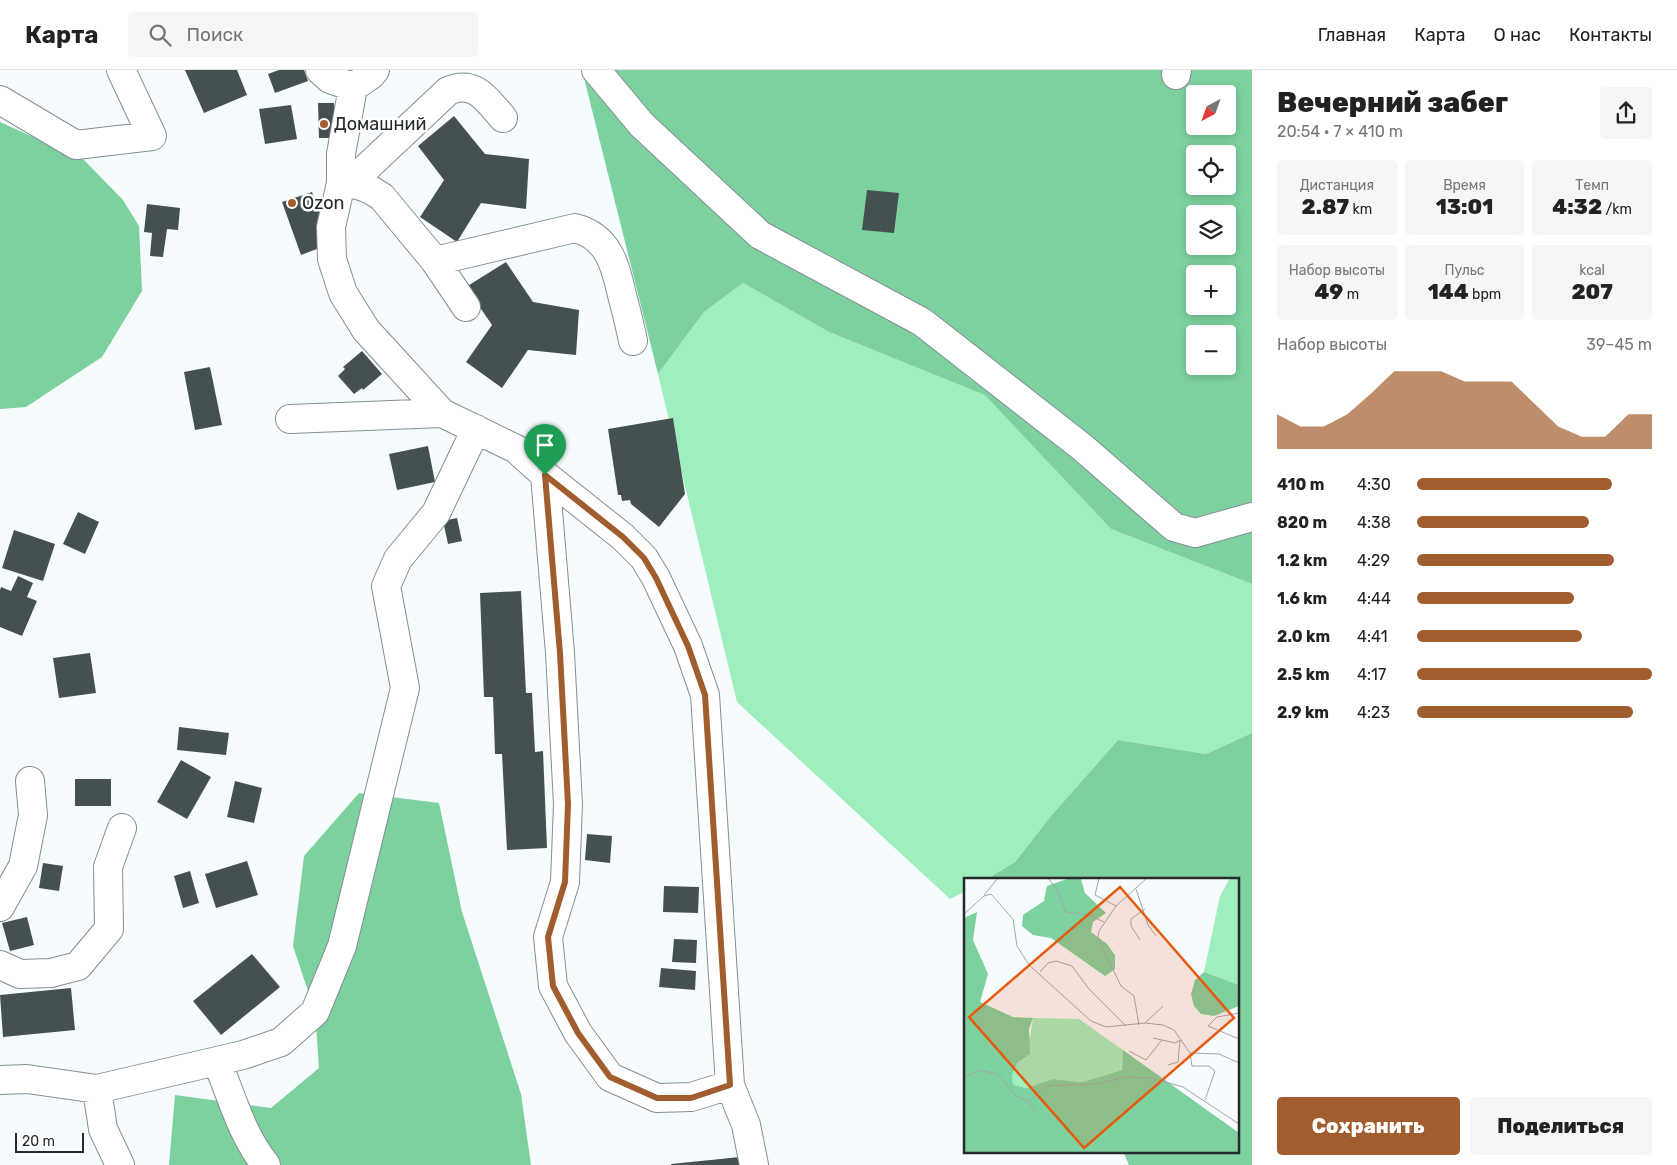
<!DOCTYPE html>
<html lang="ru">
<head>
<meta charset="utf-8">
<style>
  :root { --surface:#fff; --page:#f6f6f6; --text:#222; --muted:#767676; --line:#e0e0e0; --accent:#a25d2f }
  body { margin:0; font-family:Rubik,sans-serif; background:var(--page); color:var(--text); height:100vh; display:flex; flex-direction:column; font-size:19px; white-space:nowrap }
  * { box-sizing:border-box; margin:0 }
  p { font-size:16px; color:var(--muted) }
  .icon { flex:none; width:28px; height:28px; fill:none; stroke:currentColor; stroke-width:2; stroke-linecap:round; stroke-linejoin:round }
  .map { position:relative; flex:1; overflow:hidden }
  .sheet { display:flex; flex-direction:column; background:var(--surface); width:425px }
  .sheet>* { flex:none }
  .needle { width:32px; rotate:221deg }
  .buttons { position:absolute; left:1186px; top:15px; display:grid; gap:10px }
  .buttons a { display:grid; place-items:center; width:50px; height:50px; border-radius:5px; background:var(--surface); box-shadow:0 2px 8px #0003; font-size:25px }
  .scale { position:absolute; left:15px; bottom:12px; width:69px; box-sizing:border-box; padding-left:5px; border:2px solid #252a2c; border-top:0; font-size:14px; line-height:18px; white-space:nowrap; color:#252a2c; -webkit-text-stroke:4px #fff; paint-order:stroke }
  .pin { position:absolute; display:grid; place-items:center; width:42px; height:42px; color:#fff; margin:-51px -21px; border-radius:50% 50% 50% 0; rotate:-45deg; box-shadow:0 0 5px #0007 }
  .pin .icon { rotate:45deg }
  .round { display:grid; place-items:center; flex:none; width:52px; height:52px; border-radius:5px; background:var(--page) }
  .summary { display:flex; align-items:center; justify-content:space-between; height:85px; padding:0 25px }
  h1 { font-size:28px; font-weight:800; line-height:38px }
  .stats { display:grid; grid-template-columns:repeat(3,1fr); gap:8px; height:85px; padding:5px 25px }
  .stats div { display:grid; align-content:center; border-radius:5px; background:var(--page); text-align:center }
  .stats b { font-size:21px; font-weight:800 }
  .stats small { font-size:14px; font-weight:400 }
  .stats p { font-size:14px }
  .chart { height:140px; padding:10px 25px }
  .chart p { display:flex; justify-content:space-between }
  .chart svg { width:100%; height:90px; margin-top:5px; fill:var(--accent); opacity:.7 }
  .button { display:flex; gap:10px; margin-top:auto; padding:10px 25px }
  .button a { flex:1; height:58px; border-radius:5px; background:var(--accent); color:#fff; font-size:20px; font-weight:800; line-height:58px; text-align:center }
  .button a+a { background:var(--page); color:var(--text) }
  ul { padding:0 25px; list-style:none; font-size:16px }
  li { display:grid; grid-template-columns:80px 60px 1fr; align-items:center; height:38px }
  li i { height:12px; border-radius:6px; background:var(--accent) }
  header { display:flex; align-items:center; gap:30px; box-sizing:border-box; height:70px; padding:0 25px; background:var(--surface); border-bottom:1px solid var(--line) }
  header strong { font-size:24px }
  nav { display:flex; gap:28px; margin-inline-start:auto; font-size:18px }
  .search { width:350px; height:45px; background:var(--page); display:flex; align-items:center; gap:12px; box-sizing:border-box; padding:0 18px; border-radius:5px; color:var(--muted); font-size:19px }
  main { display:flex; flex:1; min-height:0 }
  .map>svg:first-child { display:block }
  .green { fill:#9feebe }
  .forest { fill:#7dd19f; fill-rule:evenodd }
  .building { fill:#455150 }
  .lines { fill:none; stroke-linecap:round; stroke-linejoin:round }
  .minor-casing { stroke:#838f94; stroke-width:30 }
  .minor { stroke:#fff; stroke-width:28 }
  .route-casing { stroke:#fff; stroke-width:10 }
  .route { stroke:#a25d2f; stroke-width:6 }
  .poi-dot { fill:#a25d2f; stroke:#fff; stroke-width:2 }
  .labels { text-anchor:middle; stroke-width:5; stroke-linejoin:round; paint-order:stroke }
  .poi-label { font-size:18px; fill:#252a2c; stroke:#fff; text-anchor:start }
  .inset-road { fill:none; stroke:#a2a7aa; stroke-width:1 }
  .view { fill:#e8590c; fill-opacity:0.15; stroke:#e8590c; stroke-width:2.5 }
  .inset-edge { fill:none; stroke:#252a2c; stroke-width:2.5 }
</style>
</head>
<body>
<header>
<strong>Карта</strong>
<div class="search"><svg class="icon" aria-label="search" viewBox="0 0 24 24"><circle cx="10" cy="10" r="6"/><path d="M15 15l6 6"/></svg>Поиск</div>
<nav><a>Главная</a><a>Карта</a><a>О нас</a><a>Контакты</a></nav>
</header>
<main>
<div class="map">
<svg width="1252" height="1095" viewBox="0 0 1252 1095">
  <rect width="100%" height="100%" fill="#f6fbfe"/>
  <path class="green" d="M 743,213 L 829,262 L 986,325 L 1111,459 L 1252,514 L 1252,663 L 1206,684 L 1118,670 L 1051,746 L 1015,792 L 987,809 L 966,809 L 966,821 L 950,829 L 737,632 L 658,304 L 704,242 Z"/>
  <path class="forest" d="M 582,0 L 1252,0 L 1252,514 L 1111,459 L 985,325 L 829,262 L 743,213 L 704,242 L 658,304 ZM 1195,24 L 1228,24 L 1228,56 L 1195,56 ZM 1195,84 L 1228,84 L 1228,116 L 1195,116 ZM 1195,144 L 1228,144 L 1228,176 L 1195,176 ZM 1195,204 L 1228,204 L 1228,236 L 1195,236 ZM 1195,264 L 1228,264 L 1228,296 L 1195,296 Z
    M 0,52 L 84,90 L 123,130 L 139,156 L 142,221 L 102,287 L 26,337 L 0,339 Z
    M 1252,663 L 1252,1095 L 1129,1095 L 1123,1081 L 1238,1081 L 1238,809 L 987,809 L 1015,792 L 1051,746 L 1118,670 L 1206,684 Z
    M 359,723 L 439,733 L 462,842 L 521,1024 L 531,1095 L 169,1095 L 175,1025 L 271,1038 L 319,998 L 315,942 L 293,876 L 304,786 Z"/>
  <path class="building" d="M 185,0 L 237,0 L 247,25 L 204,43 Z
    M 279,0 L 304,0 L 308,11 L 275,23 L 268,4 Z
    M 318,33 L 334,33 L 334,68 L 319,68 Z
    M 291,35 L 297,69 L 265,74 L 259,39 Z
    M 454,46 L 485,84 L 529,89 L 526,139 L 481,133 L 457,172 L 420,147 L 444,110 L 418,76 Z
    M 867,120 L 899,123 L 894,163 L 862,160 Z
    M 312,122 L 330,174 L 301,185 L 282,132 Z
    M 147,134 L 180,138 L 178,160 L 167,159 L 163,187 L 150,186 L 152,163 L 144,162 Z
    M 506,192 L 533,232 L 579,240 L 576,285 L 528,280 L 502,318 L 466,292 L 492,255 L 466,217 Z
    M 362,281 L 382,304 L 363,320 L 362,318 L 354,324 L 338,306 L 345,299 L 343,297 Z
    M 210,297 L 222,355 L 195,360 L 184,302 Z
    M 673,348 L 685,424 L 659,457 L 631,434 L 630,430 L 622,431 L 621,425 L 618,425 L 608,359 Z
    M 428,376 L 435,412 L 397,420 L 389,384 Z
    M 78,442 L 99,452 L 85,484 L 63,474 Z
    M 457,448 L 462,471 L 448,474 L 443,451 Z
    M 14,460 L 55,474 L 43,511 L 2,498 Z
    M 18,506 L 33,513 L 27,527 L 37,531 L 22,566 L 0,557 L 0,520 L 1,517 L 11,521 Z
    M 521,521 L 526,623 L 532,623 L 535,682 L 543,681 L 547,778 L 507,780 L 502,684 L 495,684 L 493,627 L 484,627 L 480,523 Z
    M 90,583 L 96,623 L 59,628 L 53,588 Z
    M 179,657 L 229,663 L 226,685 L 177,680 Z
    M 181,690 L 211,707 L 187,749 L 157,732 Z
    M 75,709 L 111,709 L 111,736 L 75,736 Z
    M 235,711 L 262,718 L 254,753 L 227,747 Z
    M 587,764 L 612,766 L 610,793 L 585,790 Z
    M 247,791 L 258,825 L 216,838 L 205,804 Z
    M 43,793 L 63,796 L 59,821 L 39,818 Z
    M 190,801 L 199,833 L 183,838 L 174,806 Z
    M 664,816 L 699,817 L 698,843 L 663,842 Z
    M 27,847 L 34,875 L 10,881 L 2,853 Z
    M 674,869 L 697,870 L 696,893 L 672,892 Z
    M 252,884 L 280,917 L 221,965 L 193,931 Z
    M 661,898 L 696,901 L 695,920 L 659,917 Z
    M 71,918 L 75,960 L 3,967 L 0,925 Z
    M 740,1087 L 741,1095 L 671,1095 L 671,1094 Z"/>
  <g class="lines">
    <g class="minor-casing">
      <path id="minor" d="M 320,0 L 330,9 L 353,17 L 341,84 L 341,113 L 331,157 L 332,189 L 343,223 L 366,260 L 442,343 L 516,379 L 545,405 L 623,467 L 644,488 L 656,508 L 688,576 L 705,625 L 730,1015 L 746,1055 L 754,1095
        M 596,0 L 642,55 L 760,165 L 922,252 L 1082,377 L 1174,457 L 1195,463 L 1252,447
        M 1176,5 L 1177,0
        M 353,17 L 371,5 L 375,0
        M 0,30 L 76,75 L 152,66 L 121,0
        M 341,113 L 358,115 L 371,120 L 382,127 L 435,191 L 466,237
        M 348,115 L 448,21 C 475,9 487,30 503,48
        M 435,191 L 575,158 C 609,167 615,195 622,225 C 626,240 630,256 633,271
        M 290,349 L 442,343
        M 545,405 L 560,583 L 568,734 L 565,812 L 548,867 L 553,916 L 578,963 L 610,1007 L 657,1028 L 691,1027 L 730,1015
        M 0,837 L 23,796 L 33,745 L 30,711
        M 0,895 L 20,904 L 51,903 L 78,896 L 109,859 L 108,797 L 122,758
        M 217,991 C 231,1025 242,1066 266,1095
        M 0,1010 L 27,1009 L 97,1019 L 243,985 L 281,972 L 315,942 L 342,876 L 405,618 L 386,516 L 398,489 L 436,443 L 476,359
        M 97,1019 L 103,1059 L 120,1095"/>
    </g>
    <use href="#minor" class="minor"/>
  </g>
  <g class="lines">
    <g class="route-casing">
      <path id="route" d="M 545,405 L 623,467 L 644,488 L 656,508 L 688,576 L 705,625 L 730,1015 L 691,1028 L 657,1028 L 610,1007 L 578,963 L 553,916 L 548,867 L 565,812 L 568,734 L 560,583 Z"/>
    </g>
    <use href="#route" class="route"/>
  </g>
  <g class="poi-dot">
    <circle cx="324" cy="54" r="5"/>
    <circle cx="292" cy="133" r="5"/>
  </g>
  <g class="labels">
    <g class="poi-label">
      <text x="334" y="60">Домашний</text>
      <text x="302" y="139">Ozon</text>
    </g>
  </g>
  <g transform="translate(964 808)">
    <rect width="275" height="275" fill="#f6fbfe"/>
    <path d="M 266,0 L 275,0 L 275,107 L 240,94 L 256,18 ZM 69,140 L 115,141 L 159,172 L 158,192 L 118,204 L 89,201 L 62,210 L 49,207 L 48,197 L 66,160 Z" fill="#9feebe"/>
    <path d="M 103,1 L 117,1 L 121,15 L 142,35 L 129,44 L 127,54 L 143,66 L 151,77 L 151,91 L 141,98 L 87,60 L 69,57 L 58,48 L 59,37 L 80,23 L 83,8 ZM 13,34 L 9,62 L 24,96 L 16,124 L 49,139 L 69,140 L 65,151 L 66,176 L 54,184 L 48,197 L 49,207 L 62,210 L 89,201 L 118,204 L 158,192 L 159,172 L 275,255 L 275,275 L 0,275 L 0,40 ZM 240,94 L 275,107 L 275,128 L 250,138 L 237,136 L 230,128 L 227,116 L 231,102 Z" fill="#7dd19f"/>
    <path class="inset-road" d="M 84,0 L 93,12 L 102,34 L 125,37 L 140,44M 135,0 L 131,17 L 152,28M 172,11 L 184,47 L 192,58M 20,17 L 34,0M 0,36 L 20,18 L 27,16 L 49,41 L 53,68 L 65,87 L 127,143 L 142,149 L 181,145 L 199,147 L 210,152 L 226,175 L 255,176 L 275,185M 176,62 L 167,48 L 167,41 L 181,31M 76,94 L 84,85 L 92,83 L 108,88 L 125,111 L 162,148M 275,135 L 253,139 L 244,148 L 275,161M 181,145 L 199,128M 175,147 L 170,118 L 157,108 L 134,60 L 135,53 L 152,28 L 183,0M 189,160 L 211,165 L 217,162M 165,173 L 182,182 L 198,162M 226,175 L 228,188 L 245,188 L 251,193 L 241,222M 204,187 L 214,184 L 216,162M 0,199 L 15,192 L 34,196 L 52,218 L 65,224 L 72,235M 65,224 L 81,208 L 133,206 L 161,199 L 187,200 L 219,209 L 275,246"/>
    <path class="view" d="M 156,9 L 270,140 L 120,270 L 5,139 Z"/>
    <rect width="275" height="275" class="inset-edge"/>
  </g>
</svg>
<div class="buttons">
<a><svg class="needle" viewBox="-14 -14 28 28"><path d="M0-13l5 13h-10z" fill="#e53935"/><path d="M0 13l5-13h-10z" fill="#767676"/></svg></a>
<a><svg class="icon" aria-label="locate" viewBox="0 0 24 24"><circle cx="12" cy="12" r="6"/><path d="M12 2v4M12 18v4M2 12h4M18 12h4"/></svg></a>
<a><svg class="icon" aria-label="layers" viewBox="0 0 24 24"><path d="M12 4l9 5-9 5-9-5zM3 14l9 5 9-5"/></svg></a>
<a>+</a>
<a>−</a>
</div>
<div class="scale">20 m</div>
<div class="pin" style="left:545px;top:405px;background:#1e9e55"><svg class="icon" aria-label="arrive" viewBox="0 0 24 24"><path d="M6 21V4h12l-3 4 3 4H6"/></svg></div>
</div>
<section class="sheet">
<div class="summary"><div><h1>Вечерний забег</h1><p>20:54 · 7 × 410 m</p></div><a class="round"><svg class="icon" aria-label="share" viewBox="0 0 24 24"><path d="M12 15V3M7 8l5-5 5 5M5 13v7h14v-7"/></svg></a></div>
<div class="stats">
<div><p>Дистанция</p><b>2.87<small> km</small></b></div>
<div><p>Время</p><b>13:01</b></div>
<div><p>Темп</p><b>4:32<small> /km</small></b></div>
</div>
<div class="stats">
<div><p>Набор высоты</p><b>49<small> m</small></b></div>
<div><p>Пульс</p><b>144<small> bpm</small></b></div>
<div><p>kcal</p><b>207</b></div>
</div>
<div class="chart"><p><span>Набор высоты</span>39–45 m</p>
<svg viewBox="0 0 160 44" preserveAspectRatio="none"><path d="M0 44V27L10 33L20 33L30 27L40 17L50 6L60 6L70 6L80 11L90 11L100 11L110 22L120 33L130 38L140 38L150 27L160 27V44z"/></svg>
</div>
<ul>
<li><b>410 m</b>4:30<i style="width:83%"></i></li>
<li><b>820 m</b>4:38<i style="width:73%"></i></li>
<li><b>1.2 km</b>4:29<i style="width:84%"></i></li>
<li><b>1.6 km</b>4:44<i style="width:67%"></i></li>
<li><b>2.0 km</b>4:41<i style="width:70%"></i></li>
<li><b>2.5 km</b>4:17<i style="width:100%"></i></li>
<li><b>2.9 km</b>4:23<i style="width:92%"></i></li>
</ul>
<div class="button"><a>Сохранить</a><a>Поделиться</a></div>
</section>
</main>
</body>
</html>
